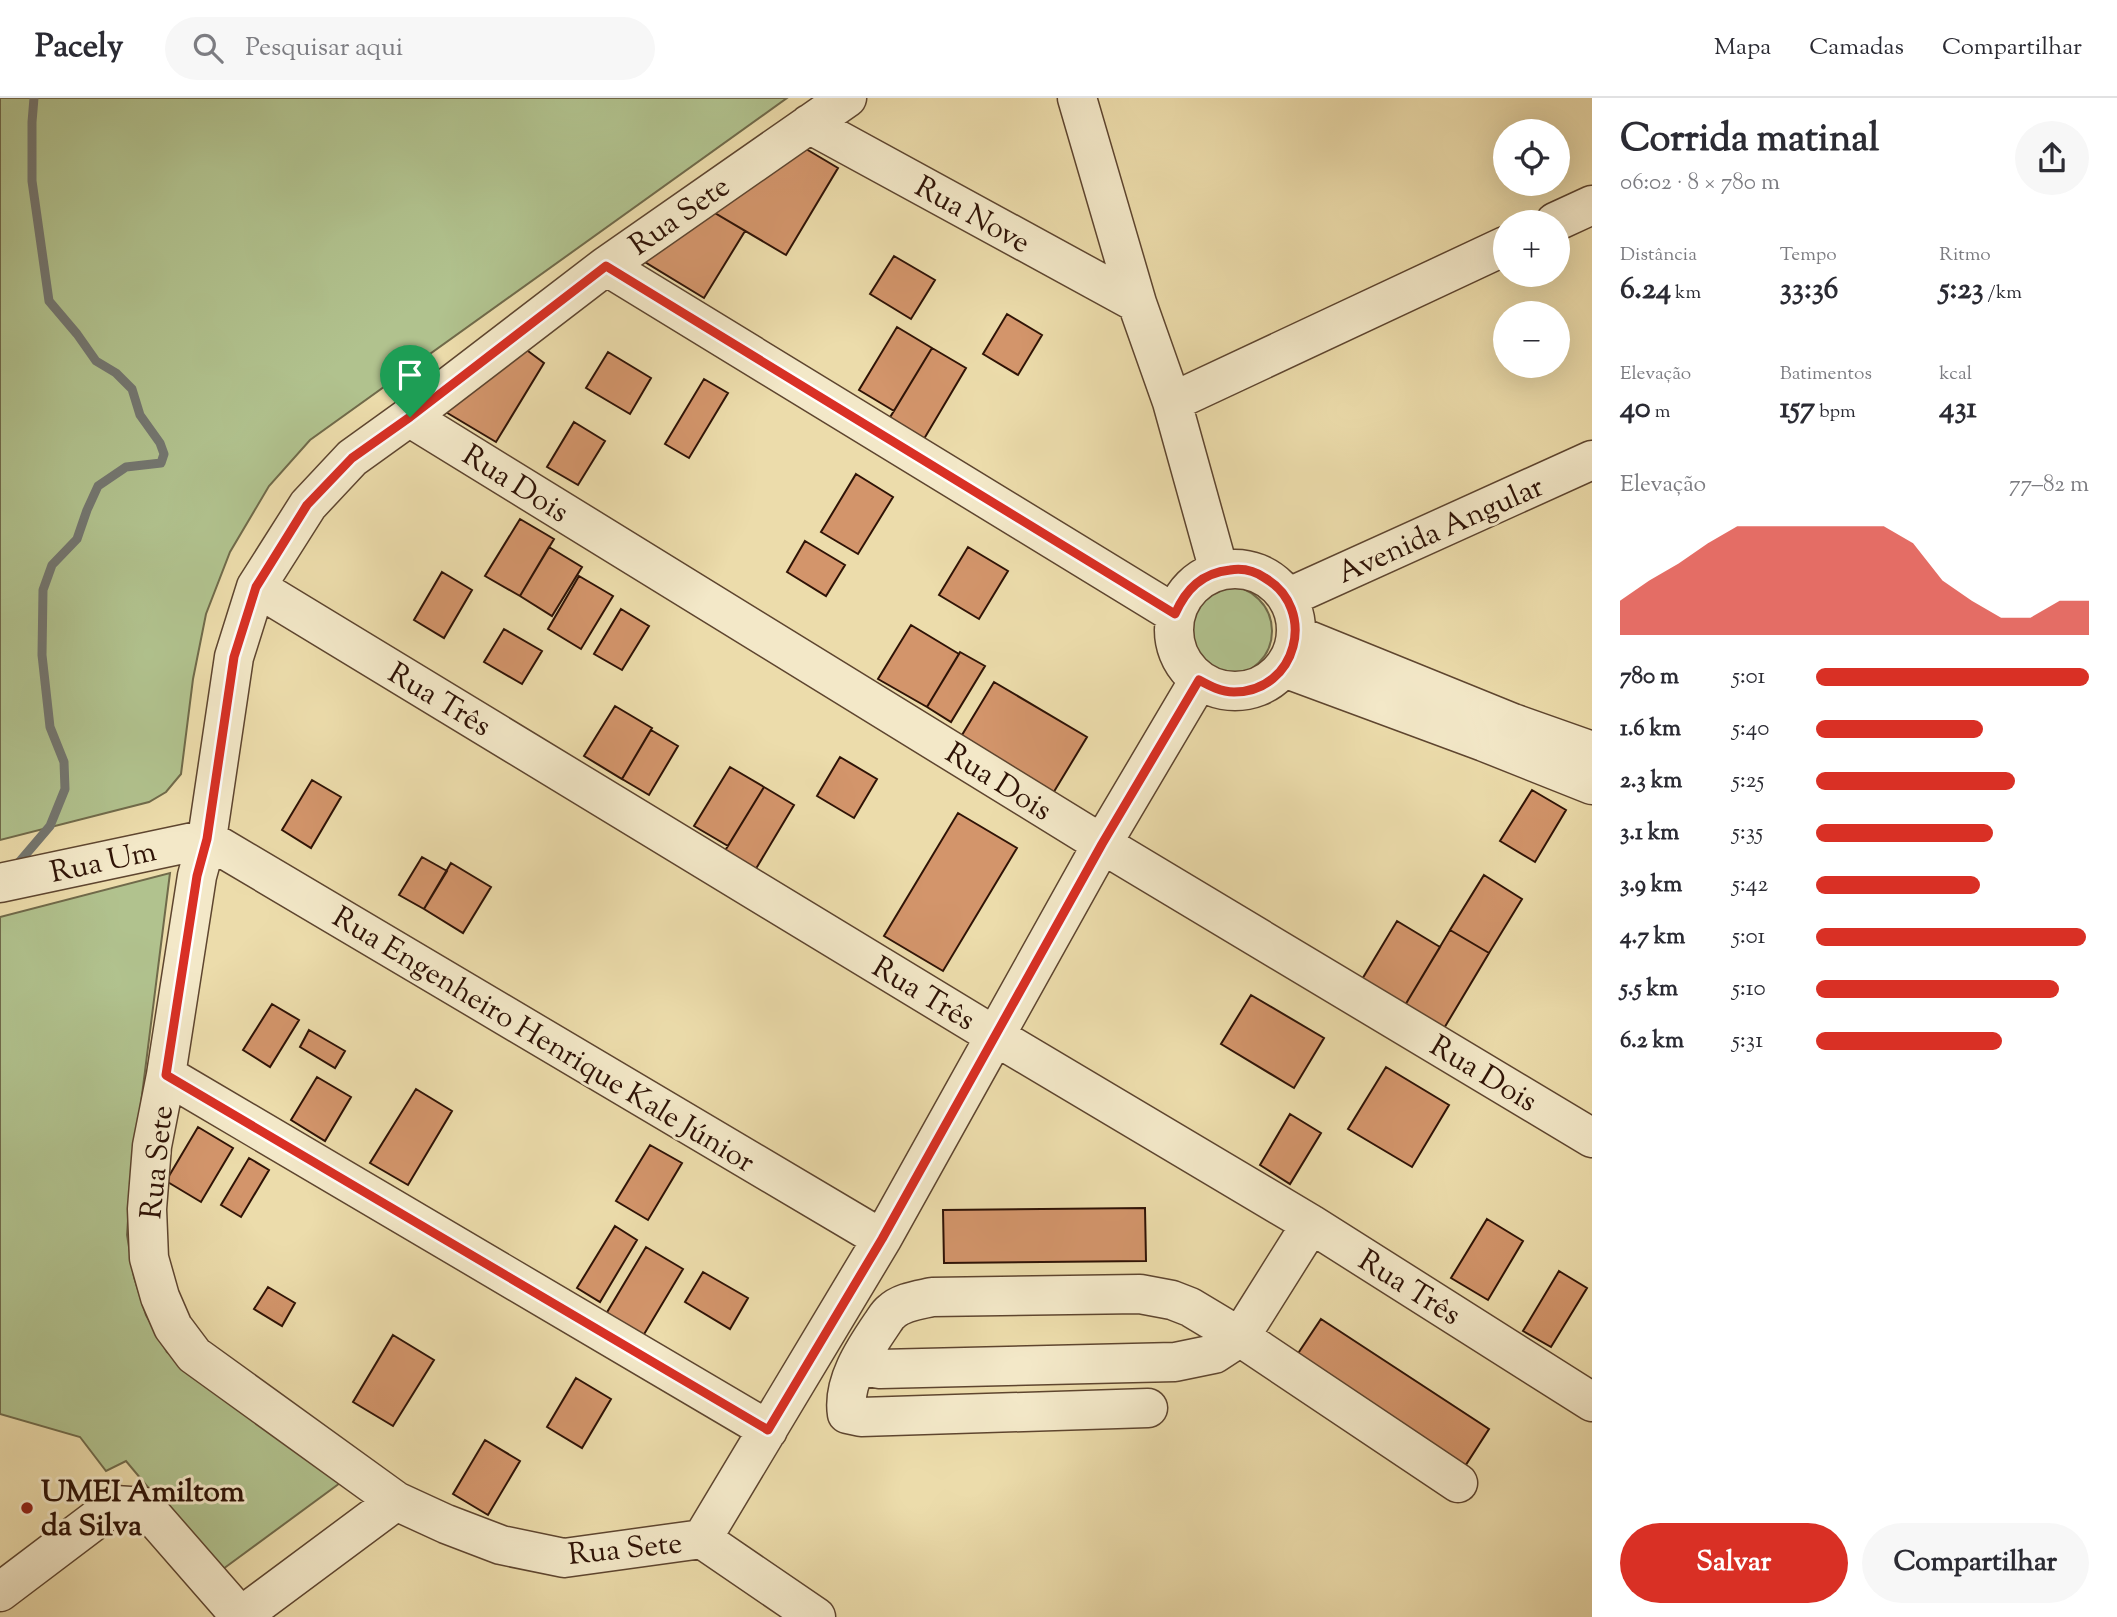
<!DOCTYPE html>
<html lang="pt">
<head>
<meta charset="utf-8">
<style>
  :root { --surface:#fff; --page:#f7f7f7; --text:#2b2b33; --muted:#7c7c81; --line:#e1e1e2; --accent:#d93025 }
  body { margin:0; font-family:"Sorts Mill Goudy",serif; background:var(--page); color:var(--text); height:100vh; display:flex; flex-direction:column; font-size:26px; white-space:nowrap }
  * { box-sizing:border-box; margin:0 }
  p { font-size:23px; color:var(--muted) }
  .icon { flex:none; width:38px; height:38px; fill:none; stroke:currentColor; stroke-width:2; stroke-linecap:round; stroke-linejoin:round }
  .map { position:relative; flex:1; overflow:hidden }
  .drawer { display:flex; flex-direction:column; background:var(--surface); width:525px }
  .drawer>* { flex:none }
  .tools { position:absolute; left:1493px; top:21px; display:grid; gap:14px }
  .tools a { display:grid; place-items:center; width:77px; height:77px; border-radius:50%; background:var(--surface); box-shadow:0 7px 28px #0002; font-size:35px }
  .pin { position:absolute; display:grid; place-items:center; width:60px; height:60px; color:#fff; margin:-72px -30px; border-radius:50% 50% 50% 0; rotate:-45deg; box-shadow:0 0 7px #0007 }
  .pin .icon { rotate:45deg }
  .round { display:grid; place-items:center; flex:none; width:74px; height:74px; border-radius:37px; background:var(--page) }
  .overview { display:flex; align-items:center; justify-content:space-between; height:119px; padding:0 28px }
  h1 { font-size:38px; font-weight:700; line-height:52px }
  .figures { display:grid; grid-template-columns:repeat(3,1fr); gap:10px; height:119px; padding:7px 28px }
  .figures div { display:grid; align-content:center }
  .figures b { font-size:30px; font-weight:700 }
  .figures small { font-size:19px; font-weight:400 }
  .figures p { font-size:19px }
  .chart { height:196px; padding:14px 28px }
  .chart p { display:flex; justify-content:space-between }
  .chart svg { width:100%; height:126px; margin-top:7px; fill:var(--accent); opacity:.7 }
  .primary-button { display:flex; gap:14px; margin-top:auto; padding:14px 28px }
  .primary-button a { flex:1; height:80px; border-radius:42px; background:var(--accent); color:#fff; font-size:28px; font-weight:700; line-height:80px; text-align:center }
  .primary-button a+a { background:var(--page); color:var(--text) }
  ul { padding:0 28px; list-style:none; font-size:23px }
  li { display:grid; grid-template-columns:112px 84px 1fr; align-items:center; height:52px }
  li i { height:18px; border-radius:9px; background:var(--accent) }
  header { display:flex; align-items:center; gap:42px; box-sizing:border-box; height:98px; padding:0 35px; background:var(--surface); border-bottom:2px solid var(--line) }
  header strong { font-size:33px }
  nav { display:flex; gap:38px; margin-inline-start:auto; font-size:24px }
  .search { width:490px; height:63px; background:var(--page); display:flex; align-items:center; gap:18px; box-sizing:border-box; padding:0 24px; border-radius:38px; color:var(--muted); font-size:26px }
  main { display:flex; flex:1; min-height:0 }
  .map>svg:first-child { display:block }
  .green { fill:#b1c28e; stroke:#706a4a; stroke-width:2 }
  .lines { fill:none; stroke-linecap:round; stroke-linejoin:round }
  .stream { stroke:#737670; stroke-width:9 }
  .building { fill:#d3956b; stroke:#2f1306; stroke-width:2 }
  .minor-casing { stroke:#5e452f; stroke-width:41 }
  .minor { stroke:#f3e8c8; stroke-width:38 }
  .route-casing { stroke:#fff; stroke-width:14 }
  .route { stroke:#d93025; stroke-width:9 }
  .poi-dot { fill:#8f2418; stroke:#f3e8c8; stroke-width:2.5 }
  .labels { text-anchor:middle; stroke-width:6; stroke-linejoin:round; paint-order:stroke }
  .street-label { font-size:30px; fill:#2f1306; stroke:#f3e8c8 }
  .poi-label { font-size:30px; font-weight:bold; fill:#2f1306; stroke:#f3e8c8; text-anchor:start }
</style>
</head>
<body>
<header>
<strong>Pacely</strong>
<div class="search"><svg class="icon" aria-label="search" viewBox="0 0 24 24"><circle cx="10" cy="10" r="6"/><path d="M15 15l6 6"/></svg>Pesquisar aqui</div>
<nav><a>Mapa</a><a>Camadas</a><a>Compartilhar</a></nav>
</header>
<main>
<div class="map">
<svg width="1592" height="1519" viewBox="0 0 1592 1519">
  <rect width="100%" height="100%" fill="#ecdcab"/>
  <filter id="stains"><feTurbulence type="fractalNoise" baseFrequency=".00286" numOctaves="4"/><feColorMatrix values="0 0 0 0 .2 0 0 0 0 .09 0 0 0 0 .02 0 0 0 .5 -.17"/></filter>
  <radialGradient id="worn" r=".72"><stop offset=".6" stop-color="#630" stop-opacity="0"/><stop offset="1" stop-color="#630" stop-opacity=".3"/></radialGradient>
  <path class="green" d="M 0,0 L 787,0 L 310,342 L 269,388 L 230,454 L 206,516 L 193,581 L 181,676 L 166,694 L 149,704 L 0,742 Z
    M1182 533a45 45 0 1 1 90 0a45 45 0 1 1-90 0Z
    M 170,775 L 130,1092 L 127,1137 L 134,1179 L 146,1217 L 167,1254 L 340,1385 L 219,1474 L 126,1363 L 106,1373 L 80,1339 L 0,1316 L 0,819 Z"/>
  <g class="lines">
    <path class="stream" d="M 15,769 L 50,728 L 65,691 L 64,664 L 50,629 L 42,557 L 43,492 L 52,467 L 77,441 L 87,412 L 98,388 L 126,369 L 161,365 L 164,356 L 160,345 L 140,317 L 132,291 L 116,275 L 96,263 L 77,236 L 49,203 L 32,83 L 32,24 L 34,0"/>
  </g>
  <path class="building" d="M 796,45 L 838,70 L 786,157 L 703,108 Z
    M 703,108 L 745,133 L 704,200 L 640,161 Z
    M 894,158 L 935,182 L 911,221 L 870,196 Z
    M 1007,216 L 1042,237 L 1018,277 L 983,256 Z
    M 897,229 L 932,250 L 894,313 L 859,292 Z
    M 524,250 L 544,265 L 496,344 L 444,313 Z
    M 932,250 L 966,270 L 921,346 L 886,326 Z
    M 608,254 L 651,280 L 630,316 L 586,290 Z
    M 704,281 L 728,295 L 689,360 L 665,346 Z
    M 574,324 L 605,343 L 578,387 L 547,369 Z
    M 856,376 L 893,399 L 858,456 L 821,434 Z
    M 520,421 L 554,441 L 520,498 L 485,478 Z
    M 805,443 L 845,467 L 826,498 L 787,474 Z
    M 549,449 L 582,469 L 552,518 L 520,498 Z
    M 968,449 L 1008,473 L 979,521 L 939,497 Z
    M 442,474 L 472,492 L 444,540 L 414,522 Z
    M 579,478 L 613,498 L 581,551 L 548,531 Z
    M 621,511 L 649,528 L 622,572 L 594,556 Z
    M 911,527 L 959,556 L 927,609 L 878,581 Z
    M 504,531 L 542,553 L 522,586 L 484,564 Z
    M 960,554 L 985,568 L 951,624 L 927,609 Z
    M 994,584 L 1087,639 L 1052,697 L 959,642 Z
    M 615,608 L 652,630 L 622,681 L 584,658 Z
    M 651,632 L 678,648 L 649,697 L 622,681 Z
    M 840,659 L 877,681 L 854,720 L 817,698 Z
    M 730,669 L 764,689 L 728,748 L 694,728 Z
    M 312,682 L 341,699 L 311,750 L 282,732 Z
    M 764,689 L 794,707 L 754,774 L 723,756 Z
    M 1532,692 L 1566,712 L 1535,764 L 1500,743 Z
    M 958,715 L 1017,750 L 943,873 L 884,838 Z
    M 422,759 L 447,773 L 424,811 L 399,797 Z
    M 451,765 L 491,789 L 463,835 L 424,811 Z
    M 1484,777 L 1522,801 L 1489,855 L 1450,832 Z
    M 1397,823 L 1440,849 L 1404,909 L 1361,883 Z
    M 1450,832 L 1489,855 L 1443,932 L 1404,909 Z
    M 1251,897 L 1324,940 L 1294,990 L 1221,946 Z
    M 272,906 L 299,922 L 270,969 L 243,952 Z
    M 309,932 L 345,953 L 335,970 L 300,949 Z
    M 1386,969 L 1449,1007 L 1412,1069 L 1348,1031 Z
    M 317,979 L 351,999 L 325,1043 L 291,1022 Z
    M 416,991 L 452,1013 L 408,1087 L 370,1065 Z
    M 1290,1016 L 1321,1035 L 1290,1086 L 1260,1067 Z
    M 198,1029 L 233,1050 L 201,1104 L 166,1083 Z
    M 650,1047 L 682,1065 L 648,1122 L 616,1103 Z
    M 249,1060 L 269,1072 L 241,1119 L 221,1107 Z
    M 1145,1110 L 1146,1163 L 944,1165 L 943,1112 Z
    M 1487,1121 L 1523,1143 L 1488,1202 L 1451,1180 Z
    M 615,1128 L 637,1142 L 600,1204 L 577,1190 Z
    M 646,1149 L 683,1171 L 643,1238 L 606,1216 Z
    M 1559,1173 L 1587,1190 L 1551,1249 L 1523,1233 Z
    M 703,1174 L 748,1200 L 730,1231 L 685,1204 Z
    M 268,1189 L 295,1205 L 282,1228 L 254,1211 Z
    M 1321,1221 L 1489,1331 L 1460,1376 L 1291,1266 Z
    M 393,1237 L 434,1262 L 393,1328 L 353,1304 Z
    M 576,1280 L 611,1301 L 582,1350 L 547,1329 Z
    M 485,1342 L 520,1363 L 488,1417 L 453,1396 Z"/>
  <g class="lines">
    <g class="minor-casing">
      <path id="minor" d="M 1077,0 L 1137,205 L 1172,304 L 1219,473
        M 809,26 L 1137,205
        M 1555,124 L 1592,107
        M 606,168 L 1175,516
        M 1172,304 L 1505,148
        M 409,319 L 1102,746 L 1592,1040
        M1174 532a61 61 0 1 1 122 0a61 61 0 1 1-122 0Z
        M 256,489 L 995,938 L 1311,1126 L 1592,1304
        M 1287,500 L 1592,362
        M 1296,537 L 1513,625 L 1592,653
        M 1284,570 L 1484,644 L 1592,687
        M 0,785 L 207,741 L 882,1141
        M 166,977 L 768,1332
        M 857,1267 L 880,1271 L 1175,1264 L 1214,1256 L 1240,1239 L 1311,1126
        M 1148,1310 L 861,1319 L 847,1316 C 842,1285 864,1252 881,1227 C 884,1223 887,1217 891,1214 C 901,1204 919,1202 932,1199 L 1140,1196 L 1172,1202 L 1190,1209 L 1240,1239 L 1458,1385
        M 702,1441 L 564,1460 L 501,1447 L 446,1426 L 396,1403 L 194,1257 L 173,1229 L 160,1199 L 149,1160 L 147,1111 L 152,1048 L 166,977 L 197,778 L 207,741 L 234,559 L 256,489 L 308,407 L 352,360 L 409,319 L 606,168 L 847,0
        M 702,1441 L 882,1141 L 1102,746 L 1199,582
        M 702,1441 L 816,1519
        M 0,1494 L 115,1407 L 145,1409 L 241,1519
        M 240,1519 L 396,1403"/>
    </g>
    <use href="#minor" class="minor"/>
  </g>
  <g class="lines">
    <g class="route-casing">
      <path id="route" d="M 606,168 L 1175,516 C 1186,491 1202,475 1230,472 C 1242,470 1255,473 1265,480 C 1318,511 1297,594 1234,594 C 1221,594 1210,588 1199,582 L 1102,746 L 882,1141 L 768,1332 L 166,977 L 197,778 L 207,741 L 234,559 L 256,489 L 307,407 L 352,360 L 410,319 Z"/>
    </g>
    <use href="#route" class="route"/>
  </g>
  <circle class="poi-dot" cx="27" cy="1410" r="7"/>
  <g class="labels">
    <g class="street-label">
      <text transform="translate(973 116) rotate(29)" y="10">Rua Nove</text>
      <text transform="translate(679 117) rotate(-35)" y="10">Rua Sete</text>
      <text transform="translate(516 385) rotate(32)" y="10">Rua Dois</text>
      <text transform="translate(1440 431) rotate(-24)" y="10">Avenida Angular</text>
      <text transform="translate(440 601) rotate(31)" y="10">Rua Três</text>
      <text transform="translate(999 683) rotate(32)" y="10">Rua Dois</text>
      <text transform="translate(103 763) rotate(-12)" y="10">Rua Um</text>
      <text transform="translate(924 895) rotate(31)" y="10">Rua Três</text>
      <text transform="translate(544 941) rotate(31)" y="10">Rua Engenheiro Henrique Kale Júnior</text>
      <text transform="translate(1484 975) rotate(31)" y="10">Rua Dois</text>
      <text transform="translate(156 1064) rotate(-84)" y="10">Rua Sete</text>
      <text transform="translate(1410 1189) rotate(32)" y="10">Rua Três</text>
      <text transform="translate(625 1450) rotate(-6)" y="10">Rua Sete</text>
    </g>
    <g class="poi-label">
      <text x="41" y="1403">UMEI Amiltom<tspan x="41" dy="34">da Silva</tspan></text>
    </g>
  </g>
  <rect width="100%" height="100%" filter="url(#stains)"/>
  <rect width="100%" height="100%" fill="url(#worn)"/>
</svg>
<div class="tools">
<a><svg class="icon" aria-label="locate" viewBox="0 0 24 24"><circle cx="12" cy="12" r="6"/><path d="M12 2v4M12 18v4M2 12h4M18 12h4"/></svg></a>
<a>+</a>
<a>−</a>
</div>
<div class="pin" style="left:410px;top:319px;background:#1e9e55"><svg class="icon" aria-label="arrive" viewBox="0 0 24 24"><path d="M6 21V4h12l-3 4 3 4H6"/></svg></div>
</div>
<section class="drawer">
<div class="overview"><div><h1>Corrida matinal</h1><p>06:02 · 8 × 780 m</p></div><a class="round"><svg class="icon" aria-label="share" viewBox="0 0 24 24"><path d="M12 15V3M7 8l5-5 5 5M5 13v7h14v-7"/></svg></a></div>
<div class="figures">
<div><p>Distância</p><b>6.24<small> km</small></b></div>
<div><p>Tempo</p><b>33:36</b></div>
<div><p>Ritmo</p><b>5:23<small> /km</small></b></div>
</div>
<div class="figures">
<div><p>Elevação</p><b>40<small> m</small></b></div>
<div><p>Batimentos</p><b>157<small> bpm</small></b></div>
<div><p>kcal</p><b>431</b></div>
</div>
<div class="chart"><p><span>Elevação</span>77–82 m</p>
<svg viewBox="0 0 160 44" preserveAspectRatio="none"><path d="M0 44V32L10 25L20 19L30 12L40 6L50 6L60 6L70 6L80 6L90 6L100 12L110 25L120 32L130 38L140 38L150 32L160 32V44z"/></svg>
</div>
<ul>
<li><b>780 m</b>5:01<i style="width:100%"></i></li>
<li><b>1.6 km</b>5:40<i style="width:61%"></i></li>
<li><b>2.3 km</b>5:25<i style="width:73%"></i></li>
<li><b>3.1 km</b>5:35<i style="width:65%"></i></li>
<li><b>3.9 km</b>5:42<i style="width:60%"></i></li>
<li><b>4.7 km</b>5:01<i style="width:99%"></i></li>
<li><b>5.5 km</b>5:10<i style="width:89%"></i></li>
<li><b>6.2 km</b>5:31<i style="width:68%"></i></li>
</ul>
<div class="primary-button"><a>Salvar</a><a>Compartilhar</a></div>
</section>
</main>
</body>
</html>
